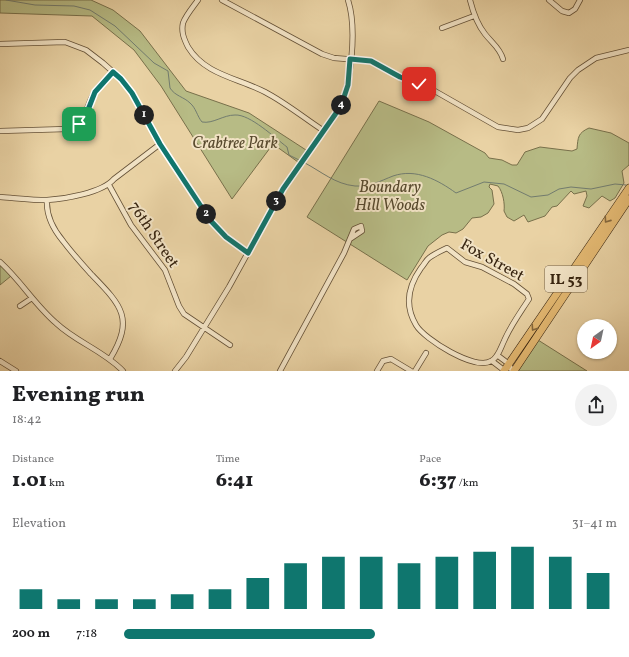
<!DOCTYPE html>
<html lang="en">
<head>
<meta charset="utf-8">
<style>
  :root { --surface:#fff; --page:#f2f2f2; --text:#202124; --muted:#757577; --accent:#0f766e }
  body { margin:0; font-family:Vollkorn,serif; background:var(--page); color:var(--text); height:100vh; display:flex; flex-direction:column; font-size:15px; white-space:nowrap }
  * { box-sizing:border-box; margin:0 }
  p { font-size:13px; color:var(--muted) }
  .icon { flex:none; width:22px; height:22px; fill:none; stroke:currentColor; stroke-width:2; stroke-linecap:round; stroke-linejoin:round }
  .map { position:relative; height:371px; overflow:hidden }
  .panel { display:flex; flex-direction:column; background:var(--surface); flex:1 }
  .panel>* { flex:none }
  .needle { width:26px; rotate:213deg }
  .controls { position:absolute; left:577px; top:319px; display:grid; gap:8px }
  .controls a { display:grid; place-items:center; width:40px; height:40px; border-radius:50%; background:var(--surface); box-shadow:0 1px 3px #0004; font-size:20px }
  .pin { position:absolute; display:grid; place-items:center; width:34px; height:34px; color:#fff; margin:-17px; border-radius:8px; box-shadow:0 2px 6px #0006 }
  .km { position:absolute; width:20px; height:20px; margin:-10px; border-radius:50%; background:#222; color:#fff; font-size:11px; line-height:20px; text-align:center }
  .round { display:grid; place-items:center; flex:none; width:42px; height:42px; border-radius:21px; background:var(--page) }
  .overview { display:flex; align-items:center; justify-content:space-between; height:68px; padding:0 12px }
  h1 { font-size:22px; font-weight:800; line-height:30px }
  .stats { display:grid; grid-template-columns:repeat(3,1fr); gap:6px; height:68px; padding:4px 12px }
  .stats div { display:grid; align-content:center }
  .stats b { font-size:20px; font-weight:800 }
  .stats small { font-size:11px; font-weight:400 }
  .stats p { font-size:11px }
  .chart { height:112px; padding:8px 12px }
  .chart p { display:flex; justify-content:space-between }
  .chart svg { width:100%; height:72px; margin-top:4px; stroke:var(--accent); stroke-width:6 }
  ul { padding:0 12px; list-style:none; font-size:13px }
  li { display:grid; grid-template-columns:64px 48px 1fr; align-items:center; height:30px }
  li i { height:10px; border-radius:5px; background:var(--accent) }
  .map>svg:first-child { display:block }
  .green { fill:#b7bb85; stroke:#78704b }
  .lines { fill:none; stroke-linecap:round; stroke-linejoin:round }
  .stream { stroke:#727c6f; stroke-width:1 }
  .minor-casing { stroke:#645036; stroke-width:6 }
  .primary-casing { stroke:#382511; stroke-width:8 }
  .minor { stroke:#f1e2c4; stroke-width:4.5 }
  .primary { stroke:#e4b972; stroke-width:7 }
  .oneway { stroke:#85683d }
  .route-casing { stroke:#fff; stroke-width:8 }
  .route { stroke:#0f766e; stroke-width:5 }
  .labels { text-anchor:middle; stroke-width:4; stroke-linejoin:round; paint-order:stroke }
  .shield { fill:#f1e2c4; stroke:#705e47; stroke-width:1 }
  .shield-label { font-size:15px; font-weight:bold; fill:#382511 }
  .park-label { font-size:16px; font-style:italic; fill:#584a2e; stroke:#f1e2c4 }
  .street-label { font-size:16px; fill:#382511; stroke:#f1e2c4 }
</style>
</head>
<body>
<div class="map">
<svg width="629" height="371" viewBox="0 0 629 371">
  <rect width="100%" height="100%" fill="#e9d2a4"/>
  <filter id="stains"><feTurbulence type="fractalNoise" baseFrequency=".005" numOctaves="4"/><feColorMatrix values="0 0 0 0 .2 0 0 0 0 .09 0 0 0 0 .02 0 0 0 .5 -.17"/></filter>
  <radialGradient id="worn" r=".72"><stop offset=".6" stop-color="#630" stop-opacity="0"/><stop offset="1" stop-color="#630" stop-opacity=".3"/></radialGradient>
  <path class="green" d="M 0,0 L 91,0 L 113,10 L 140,31 L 186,91 L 249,113 L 306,150 L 298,162 L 273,144 L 232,199 L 161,86 L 134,50 L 92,16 L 0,13 Z
    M 379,101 L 429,122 L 485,153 L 489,158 L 502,160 L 512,165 L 517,165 L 525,152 L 540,147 L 572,151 L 577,149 C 578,137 578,133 589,128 L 611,133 L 629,143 L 629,165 L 622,171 L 624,183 L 615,198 L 610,201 L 602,196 L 589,208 L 583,206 L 587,196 L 586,191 L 574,194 L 571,191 L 557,206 L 552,207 L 545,216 L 528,222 L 524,215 L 514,221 L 507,217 L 504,211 C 505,204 503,192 498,186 L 490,184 L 489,187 L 492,190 L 494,204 L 488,213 L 481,217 L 472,218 L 463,229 L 456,233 L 449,232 L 442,235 L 428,246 L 407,280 L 307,217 Z
    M 0,265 L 11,276 L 0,285 Z
    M 538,340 L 587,371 L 518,371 Z"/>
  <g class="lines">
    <path class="stream" d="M 6,0 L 35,5 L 74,6 L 90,10 L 115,26 L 154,63 L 168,71 L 170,88 C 175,96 184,97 190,103 C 196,108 197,116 202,122 C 213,124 223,115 235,115 C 250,114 275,138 287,147 L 289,155 L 299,160
      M 305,163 C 322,172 335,184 355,186 C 370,187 380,181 393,176 C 416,168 438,180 456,193 L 484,182 L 504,184 L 531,197 L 548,195 L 559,189 L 571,187 L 591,189 L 615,184 L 626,185"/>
    <g class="minor-casing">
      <path id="minor" d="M 198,0 C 193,7 186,15 183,23 C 181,32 184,39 188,47 C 205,75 238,78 265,92 C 286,103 304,118 324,131
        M 222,0 L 322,54 L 334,58 L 371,61 L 400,77 L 426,86 L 498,127 L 518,130 L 528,128 L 542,119 L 570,78 L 578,70 L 596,58 L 629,50
        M 470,0 C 473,12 477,24 485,34 C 492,43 500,48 503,59
        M 549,0 L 562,11 L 569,13 L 575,9 L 580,0
        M 442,28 L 474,16
        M 0,44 L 65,42 L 86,50 L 103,63 L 121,79 L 132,93 L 160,144 L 210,219 L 226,237 L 248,253
        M 0,131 L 67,129 C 89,120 84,110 94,93 C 99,85 106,79 113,72
        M 109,185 L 131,225 L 165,270 L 179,306 L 184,314 L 230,345
        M 0,197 C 15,198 32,200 47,200 C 64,199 102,193 114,179 L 160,144
        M 47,200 C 46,216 53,229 63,241 C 72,253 82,264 91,274 C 121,305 135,318 110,359
        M 447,248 L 465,262 L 482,267 L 514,284 L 527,294 L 529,299 C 520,313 511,325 504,341 C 501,347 498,358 491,361 C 475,371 424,339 416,325 C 404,305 409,285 421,268 C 424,265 426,260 429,258 C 434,254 441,251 447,248 Z
        M 0,262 C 21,281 35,305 56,323 C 76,342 104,351 123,371
        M 20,306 L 32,298
        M 497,355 L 509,364 L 512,371
        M 0,361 L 16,371
        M 492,361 L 505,371
        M 175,371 L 186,357 L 229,287 L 283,189 L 337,112 C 352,87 357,28 348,0
        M 280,371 L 344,253 L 354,229 L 361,226 L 362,231 L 350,239
        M 377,371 L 383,361 L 391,359 L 411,371
        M 415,371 L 426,353"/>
    </g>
    <g class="primary-casing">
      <path id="primary" d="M 504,371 L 629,188
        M 514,371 L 629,199"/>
    </g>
    <use href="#minor" class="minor"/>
    <use href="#primary" class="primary"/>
  </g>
  <defs><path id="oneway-chevron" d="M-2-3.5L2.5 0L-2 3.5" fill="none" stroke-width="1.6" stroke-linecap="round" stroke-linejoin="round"/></defs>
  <g class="oneway">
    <use href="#oneway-chevron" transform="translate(607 220) rotate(125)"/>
    <use href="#oneway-chevron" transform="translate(534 328) rotate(124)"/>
  </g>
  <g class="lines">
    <g class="route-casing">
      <path id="route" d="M 79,124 L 86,115 L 95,92 L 113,72 L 121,79 L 132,93 L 160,144 L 210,220 L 226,237 L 248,253 L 283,189 L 341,106 L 348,85 L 350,59 L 371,61 L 400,77 L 419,84"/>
    </g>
    <use href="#route" class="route"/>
  </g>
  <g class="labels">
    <rect class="shield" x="545" y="266" width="42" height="26" rx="3"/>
    <g class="shield-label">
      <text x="566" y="284">IL 53</text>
    </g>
    <g class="park-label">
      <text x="235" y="148">Crabtree Park</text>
      <text x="390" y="192">Boundary<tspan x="390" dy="18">Hill Woods</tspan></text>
    </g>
    <g class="street-label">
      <text transform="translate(155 234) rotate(56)" y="6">76th Street</text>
      <text transform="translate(493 259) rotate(29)" y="6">Fox Street</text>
    </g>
  </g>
  <rect width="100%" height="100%" filter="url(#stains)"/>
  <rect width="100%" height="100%" fill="url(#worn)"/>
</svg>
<div class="controls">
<a><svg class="needle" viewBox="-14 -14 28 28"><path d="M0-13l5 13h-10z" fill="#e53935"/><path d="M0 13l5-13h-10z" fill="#757577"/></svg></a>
</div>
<div class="pin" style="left:79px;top:124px;background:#1e9e55"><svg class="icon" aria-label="arrive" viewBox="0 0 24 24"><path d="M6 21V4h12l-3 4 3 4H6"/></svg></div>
<div class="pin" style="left:419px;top:84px;background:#d93025"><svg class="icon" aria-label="check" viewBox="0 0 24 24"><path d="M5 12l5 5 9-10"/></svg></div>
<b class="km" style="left:144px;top:115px">1</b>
<b class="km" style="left:206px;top:214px">2</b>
<b class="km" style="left:276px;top:201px">3</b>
<b class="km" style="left:341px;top:105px">4</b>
</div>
<section class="panel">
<div class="overview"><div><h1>Evening run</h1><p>18:42</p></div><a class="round"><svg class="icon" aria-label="share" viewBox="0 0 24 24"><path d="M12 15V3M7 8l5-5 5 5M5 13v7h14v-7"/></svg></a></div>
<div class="stats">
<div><p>Distance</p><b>1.01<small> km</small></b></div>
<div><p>Time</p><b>6:41</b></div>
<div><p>Pace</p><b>6:37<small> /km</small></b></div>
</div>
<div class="chart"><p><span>Elevation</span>31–41 m</p>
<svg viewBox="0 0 160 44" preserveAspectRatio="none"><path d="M5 44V32M15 44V38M25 44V38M35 44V38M45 44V35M55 44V32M65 44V25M75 44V16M85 44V12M95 44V12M105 44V16M115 44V12M125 44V9M135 44V6M145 44V12M155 44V22"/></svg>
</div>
<ul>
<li><b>200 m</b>7:18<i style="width:51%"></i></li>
</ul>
</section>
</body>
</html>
